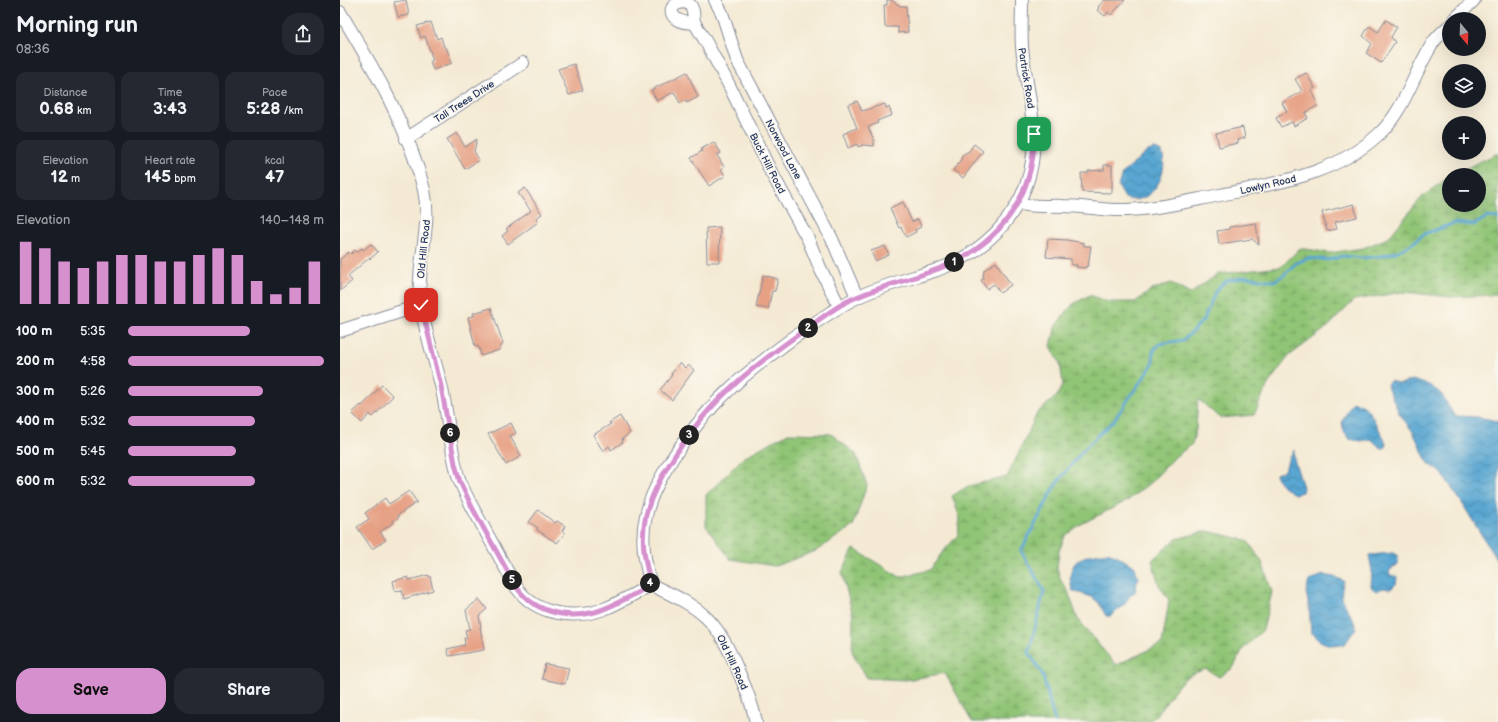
<!DOCTYPE html>
<html lang="en">
<head>
<meta charset="utf-8">
<style>
  :root { --surface:#171b24; --page:#242831; --text:#f1f3f6; --muted:#9ea1a6; --accent:#d690ce }
  body { margin:0; font-family:"Balsamiq Sans",sans-serif; background:var(--page); color:var(--text); height:100vh; display:flex; flex-direction:column; font-size:15px; white-space:nowrap }
  * { box-sizing:border-box; margin:0 }
  p { font-size:13px; color:var(--muted) }
  .icon { flex:none; width:22px; height:22px; fill:none; stroke:currentColor; stroke-width:2; stroke-linecap:round; stroke-linejoin:round }
  .map { position:relative; flex:1; overflow:hidden }
  .drawer { display:flex; flex-direction:column; background:var(--surface); width:340px }
  .drawer>* { flex:none }
  .needle { width:26px; rotate:161deg }
  .fabs { position:absolute; left:1102px; top:12px; display:grid; gap:8px }
  .fabs a { display:grid; place-items:center; width:44px; height:44px; border-radius:50%; background:var(--surface); box-shadow:0 4px 16px #0002; font-size:20px }
  .pin { position:absolute; display:grid; place-items:center; width:34px; height:34px; color:#fff; margin:-17px; border-radius:8px; box-shadow:0 2px 6px #0006 }
  .km { position:absolute; width:20px; height:20px; margin:-10px; border-radius:50%; background:#222; color:#fff; font-size:11px; line-height:20px; text-align:center }
  .round { display:grid; place-items:center; flex:none; width:42px; height:42px; border-radius:16px; background:var(--page) }
  .summary { display:flex; align-items:center; justify-content:space-between; height:68px; padding:0 16px }
  h1 { font-size:22px; font-weight:800; line-height:30px }
  .figures { display:grid; grid-template-columns:repeat(3,1fr); gap:6px; height:68px; padding:4px 16px }
  .figures div { display:grid; align-content:center; border-radius:10px; background:var(--page); text-align:center }
  .figures b { font-size:17px; font-weight:800 }
  .figures small { font-size:11px; font-weight:400 }
  .figures p { font-size:11px }
  .chart { height:112px; padding:8px 16px }
  .chart p { display:flex; justify-content:space-between }
  .chart svg { width:100%; height:72px; margin-top:4px; stroke:var(--accent); stroke-width:6 }
  .button { display:flex; gap:8px; margin-top:auto; padding:8px 16px }
  .button a { flex:1; height:46px; border-radius:16px; background:var(--accent); color:#111; font-size:16px; font-weight:800; line-height:46px; text-align:center }
  .button a+a { background:var(--page); color:var(--text) }
  ul { padding:0 16px; list-style:none; font-size:13px }
  li { display:grid; grid-template-columns:64px 48px 1fr; align-items:center; height:30px }
  li i { height:10px; border-radius:5px; background:var(--accent) }
  main { display:flex; flex:1; min-height:0 }
  .map>svg:first-child { display:block }
  .wetland { fill:url(#wetland-marsh); stroke:#567a6a }
  .water { fill:url(#water-waves); stroke:#3a6a98 }
  .lines { fill:none; stroke-linecap:round; stroke-linejoin:round }
  .stream { stroke:#58a6d1; stroke-width:3 }
  .building { fill:#e6a084 }
  .minor-casing { stroke:#888c99; stroke-width:14 }
  .minor { stroke:#fff; stroke-width:12 }
  .route-casing { stroke:#fff; stroke-width:8 }
  .route { stroke:#d690ce; stroke-width:5 }
  .labels { text-anchor:middle; stroke-width:3; stroke-linejoin:round; paint-order:stroke }
  .street-label { font-size:10px; fill:#1b2f5e; stroke:#fbf7ec }
</style>
</head>
<body>
<main>
<section class="drawer">
<div class="summary"><div><h1>Morning run</h1><p>08:36</p></div><a class="round"><svg class="icon" aria-label="share" viewBox="0 0 24 24"><path d="M12 15V3M7 8l5-5 5 5M5 13v7h14v-7"/></svg></a></div>
<div class="figures">
<div><p>Distance</p><b>0.68<small> km</small></b></div>
<div><p>Time</p><b>3:43</b></div>
<div><p>Pace</p><b>5:28<small> /km</small></b></div>
</div>
<div class="figures">
<div><p>Elevation</p><b>12<small> m</small></b></div>
<div><p>Heart rate</p><b>145<small> bpm</small></b></div>
<div><p>kcal</p><b>47</b></div>
</div>
<div class="chart"><p><span>Elevation</span>140–148 m</p>
<svg viewBox="0 0 160 44" preserveAspectRatio="none"><path d="M5 44V6M15 44V10M25 44V18M35 44V22M45 44V18M55 44V14M65 44V14M75 44V18M85 44V18M95 44V14M105 44V10M115 44V14M125 44V30M135 44V38M145 44V34M155 44V18"/></svg>
</div>
<ul>
<li><b>100 m</b>5:35<i style="width:62%"></i></li>
<li><b>200 m</b>4:58<i style="width:100%"></i></li>
<li><b>300 m</b>5:26<i style="width:69%"></i></li>
<li><b>400 m</b>5:32<i style="width:65%"></i></li>
<li><b>500 m</b>5:45<i style="width:55%"></i></li>
<li><b>600 m</b>5:32<i style="width:65%"></i></li>
</ul>
<div class="button"><a>Save</a><a>Share</a></div>
</section>
<div class="map">
<svg width="1158" height="722" viewBox="0 0 1158 722">
  <defs>
    <pattern id="wetland-marsh" width="20" height="14" patternUnits="userSpaceOnUse"><rect width="20" height="14" fill="#91c576"/><path d="M1 5h8M5 5V1M11 12h8M15 12V8" fill="none" stroke="#76a064"/></pattern>
    <pattern id="water-waves" width="16" height="10" patternUnits="userSpaceOnUse"><rect width="16" height="10" fill="#58a6d1"/><path d="M0 5q4-4 8 0t8 0" fill="none" stroke="#4888ad"/></pattern>
  </defs>
  <rect width="100%" height="100%" fill="#fbf7ec"/>
  <filter id="ink" filterUnits="userSpaceOnUse"><feTurbulence type="fractalNoise" baseFrequency=".025" numOctaves="2"/><feDisplacementMap in="SourceGraphic" scale="8" xChannelSelector="R" yChannelSelector="G"/><feConvolveMatrix kernelMatrix="1 2 1 2 8 2 1 2 1" color-interpolation-filters="sRGB"/></filter>
  <filter id="wash" filterUnits="userSpaceOnUse"><feTurbulence type="fractalNoise" baseFrequency=".012" numOctaves="4" result="noise"/><feDisplacementMap in="SourceGraphic" scale="16" xChannelSelector="R" yChannelSelector="G"/><feGaussianBlur stdDeviation="0.9" result="paint"/><feColorMatrix in="noise" values="0 0 0 0 0 0 0 0 0 0 0 0 0 0 0 0 0 1.4 0 .05"/><feComposite in="paint" operator="in"/></filter>
  <g filter="url(#wash)">
    <rect width="100%" height="100%" fill="#f4ead4"/>
    <path class="wetland" d="M 1158,153 L 1158,295 L 1110,297 L 1063,292 L 1014,300 L 989,326 L 949,356 L 928,384 L 914,415 L 880,418 L 858,399 L 856,429 L 852,444 L 836,456 L 812,481 L 787,501 L 743,523 L 725,536 L 719,551 L 717,568 L 721,581 L 728,591 L 738,620 L 776,665 L 822,644 L 829,600 L 819,585 L 812,560 L 836,539 L 867,531 L 907,540 L 922,562 L 932,592 L 923,630 L 903,649 L 893,668 L 879,677 L 866,669 C 861,671 853,673 848,676 C 832,688 824,709 809,722 L 632,722 L 605,673 L 566,680 L 527,678 L 512,652 L 513,616 L 502,572 L 514,549 L 560,577 L 590,570 L 601,554 L 618,535 L 620,518 L 612,496 L 628,486 L 667,477 L 682,446 L 697,413 L 717,396 L 723,384 L 720,363 L 711,346 L 716,325 L 733,304 L 750,295 L 768,302 L 795,302 L 812,290 L 831,283 L 850,294 L 878,274 L 941,267 L 960,248 L 989,253 L 1023,248 L 1048,238 L 1082,197 L 1109,177 L 1109,205 L 1139,205 L 1139,175 L 1112,175 Z
      M 448,433 L 491,434 L 516,454 L 527,485 L 513,526 L 476,551 L 435,566 L 390,559 L 366,526 L 366,495 L 404,457 Z"/>
    <path class="water" d="M 815,149 L 822,152 C 830,174 810,208 785,198 L 778,186 L 782,174 L 808,151 Z
      M 1072,380 L 1089,385 L 1099,392 L 1102,395 L 1112,412 L 1116,416 L 1138,417 L 1158,421 L 1158,562 L 1122,503 L 1101,472 L 1090,465 L 1085,457 L 1073,432 L 1059,413 L 1051,395 L 1048,389 L 1047,384 L 1050,381 L 1060,384 Z
      M 1014,402 C 1029,406 1030,413 1037,426 C 1041,433 1045,438 1047,446 L 1042,449 L 1031,439 L 1021,441 L 1009,439 L 1004,432 L 1002,422 L 1011,404 Z
      M 954,450 L 954,459 L 963,487 L 962,492 L 955,494 C 947,491 941,484 936,477 L 936,474 L 945,470 L 949,457 Z
      M 767,552 L 776,555 L 795,567 L 798,578 L 795,592 C 787,597 787,602 782,607 C 778,611 775,611 771,616 L 766,616 L 759,603 L 752,597 L 733,591 C 728,579 729,564 742,558 C 748,554 759,554 767,552 Z
      M 1053,553 L 1058,556 L 1058,564 L 1049,571 L 1050,575 L 1057,577 L 1056,584 L 1051,589 L 1043,588 L 1036,591 L 1031,587 L 1032,571 L 1029,555 Z
      M 983,575 L 995,577 L 1004,581 C 996,603 1011,608 1016,628 L 1005,644 L 990,645 L 980,641 L 971,632 L 969,606 L 966,592 L 969,581 Z"/>
    <g class="lines">
      <path class="stream" d="M 715,722 L 702,673 L 689,653 L 704,591 L 681,551 L 716,484 L 745,448 L 774,420 L 813,364 L 813,352 L 819,344 L 843,340 L 853,331 L 864,319 L 876,290 L 886,281 L 906,277 L 934,281 L 944,275 L 956,263 L 969,258 L 988,260 L 1003,256 L 1024,258 L 1041,256 L 1056,252 L 1070,245 L 1084,234 L 1115,223 L 1134,225 L 1147,217 L 1158,218"/>
    </g>
    <g id="blocks">
      <path class="building" d="M 66,0 L 69,15 L 58,17 L 54,2 Z
        M 547,0 L 551,0 L 560,6 L 566,6 L 568,32 L 558,33 L 558,27 L 545,27 L 544,5 L 547,5 Z
        M 764,0 L 785,0 L 771,15 L 768,12 L 765,16 L 757,10 L 759,8 L 758,7 Z
        M 1046,20 L 1057,27 L 1051,37 L 1055,42 L 1041,63 L 1026,53 L 1032,44 L 1023,36 L 1029,26 L 1038,32 Z
        M 91,22 L 97,39 L 101,37 L 104,47 L 106,47 L 112,63 L 93,70 L 90,61 L 93,60 L 85,36 L 81,38 L 77,26 Z
        M 234,64 L 243,90 L 229,95 L 218,69 Z
        M 347,72 L 358,97 L 347,103 L 346,100 L 340,103 L 334,92 L 317,101 L 311,90 Z
        M 966,73 L 975,88 L 971,90 L 979,105 L 965,113 L 968,118 L 954,126 L 952,122 L 941,127 L 936,118 L 947,112 L 942,103 L 962,91 L 955,79 Z
        M 517,101 L 522,111 L 545,104 L 546,108 L 549,107 L 552,115 L 537,121 L 538,123 L 528,127 L 534,140 L 534,146 L 523,145 L 518,147 L 517,144 L 508,148 L 503,134 L 517,128 L 508,105 Z
        M 903,127 L 905,138 L 897,140 L 898,143 L 879,147 L 876,133 Z
        M 117,133 L 125,147 L 137,139 L 134,151 L 139,160 L 125,169 L 107,139 Z
        M 374,142 L 381,153 L 377,155 L 384,167 L 381,169 L 385,176 L 369,186 L 351,158 L 362,151 L 361,149 Z
        M 634,144 L 643,151 L 623,178 L 613,170 L 621,160 L 622,155 L 629,151 Z
        M 764,165 L 772,165 L 772,193 L 742,192 L 741,173 L 748,173 L 748,171 L 764,170 Z
        M 185,188 L 202,214 L 196,218 L 198,222 L 168,244 L 162,236 L 168,231 L 166,229 L 191,211 L 178,193 Z
        M 563,202 L 572,222 L 578,219 L 581,227 L 575,230 L 576,232 L 566,237 L 561,227 L 559,228 L 550,208 Z
        M 1014,204 L 1017,217 L 995,222 L 997,229 L 987,231 L 982,212 Z
        M 916,223 L 919,245 L 912,239 L 879,244 L 877,231 L 889,229 L 889,227 Z
        M 380,227 L 379,262 L 367,262 L 366,228 Z
        M 708,239 L 727,240 L 744,243 L 744,246 L 751,246 L 748,266 L 746,266 L 746,268 L 736,267 L 737,265 L 731,265 L 731,259 L 706,257 Z
        M 31,244 L 38,252 L 30,259 L 29,258 L 8,276 L 12,281 L 0,291 L 0,259 L 9,252 L 11,254 L 15,250 L 17,252 L 22,248 L 23,250 Z
        M 545,246 L 549,255 L 535,261 L 531,251 Z
        M 656,262 L 671,285 L 660,293 L 654,284 L 647,289 L 641,280 L 643,279 L 644,270 Z
        M 423,275 L 438,279 L 435,291 L 432,291 L 428,309 L 416,307 Z
        M 151,308 L 163,343 L 159,350 L 141,356 L 139,347 L 135,346 L 128,317 L 134,316 L 133,313 Z
        M 340,363 L 345,368 L 348,365 L 354,370 L 332,400 L 320,390 L 332,375 L 331,374 Z
        M 42,385 L 53,396 L 33,417 L 30,414 L 22,423 L 12,413 L 21,405 L 22,406 Z
        M 280,416 L 290,433 L 282,439 L 283,442 L 271,450 L 269,446 L 263,451 L 253,435 L 271,424 L 269,423 Z
        M 171,423 L 176,433 L 170,436 L 181,456 L 166,465 L 148,434 Z
        M 69,491 L 77,502 L 58,515 L 59,517 L 53,521 L 54,522 L 40,532 L 46,540 L 32,549 L 17,527 L 29,519 L 25,513 L 45,498 L 49,504 Z
        M 198,510 L 215,523 L 217,521 L 225,526 L 222,531 L 225,533 L 217,543 L 197,530 L 198,528 L 189,522 Z
        M 88,575 L 88,576 L 90,576 L 93,590 L 64,599 L 62,590 L 55,591 L 53,581 L 68,577 L 69,580 Z
        M 139,599 L 147,609 L 139,616 L 141,627 L 140,627 L 144,650 L 109,656 L 107,649 L 125,645 L 124,638 L 127,638 L 125,630 L 130,629 L 126,610 Z
        M 205,664 L 229,668 L 225,684 L 202,679 Z"/>
    </g>
  </g>
  <g filter="url(#ink)">
    <use href="#blocks" fill-opacity="0" stroke="#888c99" stroke-width="1"/>
    <g class="lines">
      <g class="minor-casing">
        <path id="minor" d="M 375,0 L 382,13 L 397,60 L 492,239 L 517,297
          M 0,12 C 33,67 68,126 84,190 C 92,226 77,261 80,298 C 83,327 94,356 101,385 C 108,415 110,446 118,476 C 125,496 137,515 147,534 C 157,552 166,570 177,588 C 196,615 234,620 264,609 C 280,603 295,593 311,585 C 365,609 377,620 400,675 C 407,691 413,706 416,722
          M 1115,19 L 1134,0
          M 354,22 C 330,26 322,2 347,2 L 351,6 L 353,11 L 354,22 L 366,42 L 389,85 L 431,172 L 468,239 L 481,270 L 499,306
          M 66,139 L 183,63
          M 678,203 C 693,208 708,205 723,206 C 745,206 766,211 787,210 C 818,209 849,201 880,195 C 936,183 995,175 1039,134 C 1064,111 1073,75 1091,46 C 1095,38 1103,32 1109,26
          M 0,331 L 81,305
          M 311,585 C 305,562 300,540 306,516 C 310,495 321,477 332,459 C 349,433 369,408 392,387 C 411,369 432,354 453,338 C 474,324 493,309 516,298 C 542,285 570,279 597,270 C 633,257 664,232 681,197 C 706,147 687,99 682,47 C 681,31 682,16 682,0"/>
      </g>
      <use href="#minor" class="minor"/>
    </g>
  </g>
  <g class="lines" filter="url(#ink)">
    <g class="route-casing">
      <path id="route" d="M 81,305 L 101,386 L 115,464 L 120,482 L 133,509 L 174,583 C 190,611 225,620 255,612 C 275,606 293,595 311,585 C 305,562 300,539 306,515 C 311,495 321,477 332,460 C 349,433 370,406 394,385 C 413,367 434,352 455,337 C 472,325 488,312 506,302 C 536,287 567,281 598,269 C 657,247 695,198 694,134"/>
    </g>
    <use href="#route" class="route"/>
  </g>
  <g class="labels">
    <g class="street-label">
      <text transform="translate(687 78) rotate(81)" y="4">Partrick Road</text>
      <text transform="translate(124 101) rotate(-33)" y="4">Tall Trees Drive</text>
      <text transform="translate(444 149) rotate(62)" y="4">Norwood Lane</text>
      <text transform="translate(428 163) rotate(63)" y="4">Buck Hill Road</text>
      <text transform="translate(928 184) rotate(-13)" y="4">Lowlyn Road</text>
      <text transform="translate(83 249) rotate(-84)" y="4">Old Hill Road</text>
      <text transform="translate(393 662) rotate(65)" y="4">Old Hill Road</text>
    </g>
  </g>
</svg>
<div class="fabs">
<a><svg class="needle" viewBox="-14 -14 28 28"><path d="M0-13l5 13h-10z" fill="#e53935"/><path d="M0 13l5-13h-10z" fill="#9ea1a6"/></svg></a>
<a><svg class="icon" aria-label="layers" viewBox="0 0 24 24"><path d="M12 4l9 5-9 5-9-5zM3 14l9 5 9-5"/></svg></a>
<a>+</a>
<a>−</a>
</div>
<div class="pin" style="left:694px;top:134px;background:#1e9e55"><svg class="icon" aria-label="arrive" viewBox="0 0 24 24"><path d="M6 21V4h12l-3 4 3 4H6"/></svg></div>
<div class="pin" style="left:81px;top:305px;background:#d93025"><svg class="icon" aria-label="check" viewBox="0 0 24 24"><path d="M5 12l5 5 9-10"/></svg></div>
<b class="km" style="left:614px;top:262px">1</b>
<b class="km" style="left:468px;top:328px">2</b>
<b class="km" style="left:349px;top:435px">3</b>
<b class="km" style="left:310px;top:583px">4</b>
<b class="km" style="left:172px;top:580px">5</b>
<b class="km" style="left:110px;top:433px">6</b>
</div>
</main>
</body>
</html>
